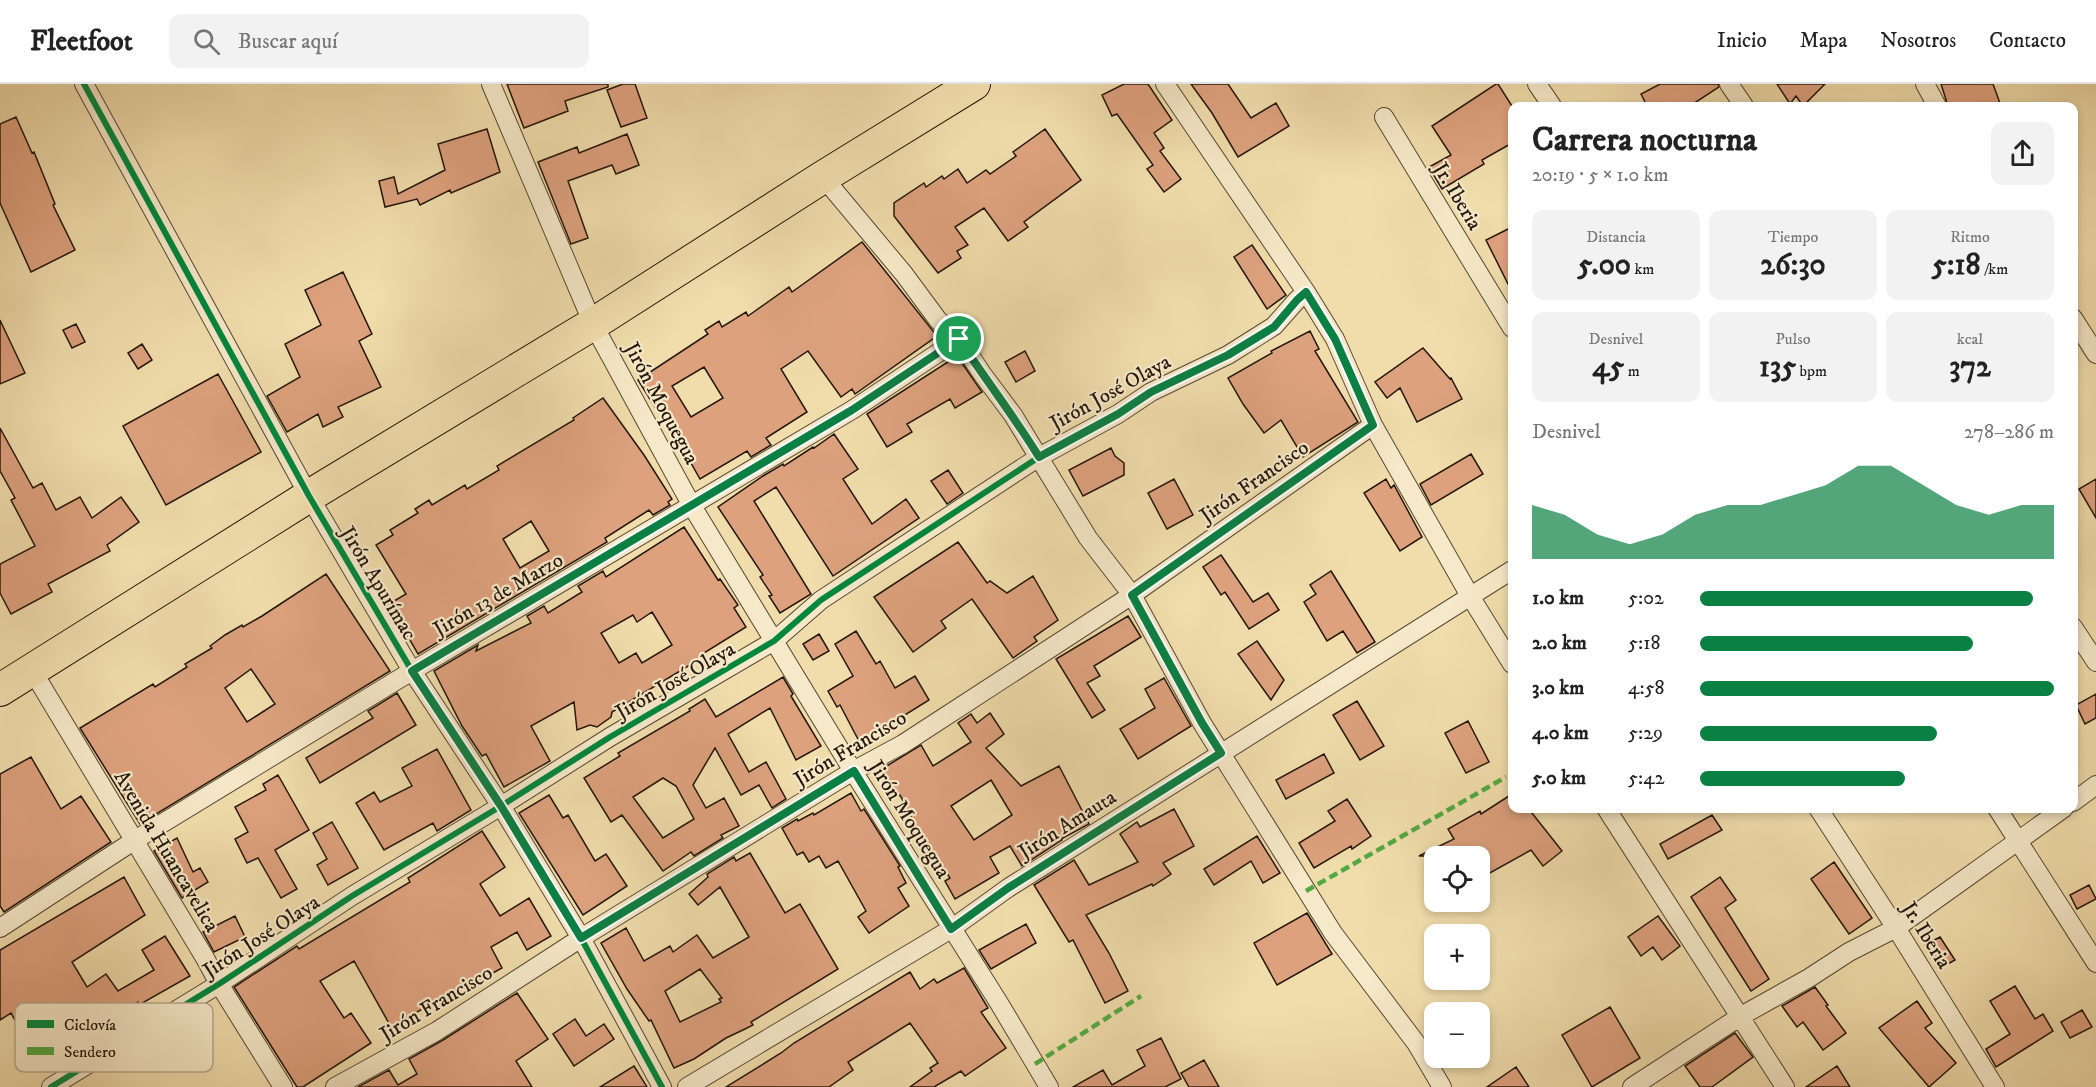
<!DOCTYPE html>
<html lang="es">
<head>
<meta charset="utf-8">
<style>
  :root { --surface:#fff; --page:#f2f2f2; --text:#222; --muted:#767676; --line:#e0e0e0; --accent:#0b8043 }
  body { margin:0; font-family:"IM FELL DW Pica",serif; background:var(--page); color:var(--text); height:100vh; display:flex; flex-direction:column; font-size:22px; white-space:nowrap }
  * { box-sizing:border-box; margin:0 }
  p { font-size:20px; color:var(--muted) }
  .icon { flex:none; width:33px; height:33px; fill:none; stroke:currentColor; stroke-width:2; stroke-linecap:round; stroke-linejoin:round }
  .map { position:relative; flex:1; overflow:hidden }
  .panel { position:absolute; left:1508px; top:18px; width:570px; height:711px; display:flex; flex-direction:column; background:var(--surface); border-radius:12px; box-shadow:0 3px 9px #0003 }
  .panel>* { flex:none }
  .tools { position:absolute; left:1424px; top:762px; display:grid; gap:12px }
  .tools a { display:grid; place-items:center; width:66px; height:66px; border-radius:12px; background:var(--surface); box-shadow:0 3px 9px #0003; font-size:30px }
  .pin { position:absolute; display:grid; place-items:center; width:51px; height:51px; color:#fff; margin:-26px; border:3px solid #fff; border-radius:50%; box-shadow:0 2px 6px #0007 }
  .round { display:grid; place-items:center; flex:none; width:63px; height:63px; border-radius:12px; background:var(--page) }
  .headline { display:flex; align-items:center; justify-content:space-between; height:102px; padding:0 24px }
  h1 { font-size:33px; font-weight:800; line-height:45px }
  .stats { display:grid; grid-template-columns:repeat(3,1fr); gap:9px; height:102px; padding:6px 24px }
  .stats div { display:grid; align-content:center; border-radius:12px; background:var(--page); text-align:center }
  .stats b { font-size:30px; font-weight:800 }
  .stats small { font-size:16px; font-weight:400 }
  .stats p { font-size:16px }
  .chart { height:168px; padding:12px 24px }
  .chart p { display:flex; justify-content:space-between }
  .chart svg { width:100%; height:108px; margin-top:6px; fill:var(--accent); opacity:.7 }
  ul { padding:0 24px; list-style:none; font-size:20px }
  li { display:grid; grid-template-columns:96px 72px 1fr; align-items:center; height:45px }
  li i { height:15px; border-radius:8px; background:var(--accent) }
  header { display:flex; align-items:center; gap:36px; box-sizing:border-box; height:84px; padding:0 30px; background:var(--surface); border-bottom:2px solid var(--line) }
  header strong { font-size:28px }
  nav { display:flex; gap:33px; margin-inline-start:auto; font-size:21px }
  .search { width:420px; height:54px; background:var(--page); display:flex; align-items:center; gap:15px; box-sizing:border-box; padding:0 21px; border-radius:12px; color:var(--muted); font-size:22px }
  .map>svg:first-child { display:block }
  .building { fill:#dda17e; stroke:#231609; stroke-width:1.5; fill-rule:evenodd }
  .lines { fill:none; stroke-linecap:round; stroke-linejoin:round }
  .street-casing { stroke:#564832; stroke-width:20 }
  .highway-casing { stroke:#231609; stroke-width:34 }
  .street { stroke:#f6e9c9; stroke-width:18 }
  .highway { stroke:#f1ddac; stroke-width:32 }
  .quiet { stroke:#53a941; stroke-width:4.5; stroke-dasharray:9 4.5; stroke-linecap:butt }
  .cycleway-casing { stroke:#f6e9c9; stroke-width:10 }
  .cycleway { stroke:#00873e; stroke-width:6 }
  .route-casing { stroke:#fff; stroke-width:12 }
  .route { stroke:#0b8043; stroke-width:8 }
  .labels { text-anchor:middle; stroke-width:4.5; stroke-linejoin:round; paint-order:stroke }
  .street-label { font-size:21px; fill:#231609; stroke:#f6e9c9 }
  .key { fill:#f6e9c9; stroke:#b7aa8f; stroke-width:1.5 }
  .key-label { font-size:16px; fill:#231609 }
</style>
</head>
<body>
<header>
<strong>Fleetfoot</strong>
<div class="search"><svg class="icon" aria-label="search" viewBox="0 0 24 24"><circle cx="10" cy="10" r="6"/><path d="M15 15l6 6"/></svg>Buscar aquí</div>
<nav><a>Inicio</a><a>Mapa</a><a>Nosotros</a><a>Contacto</a></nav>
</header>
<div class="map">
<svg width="2096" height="1003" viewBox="0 0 2096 1003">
  <rect width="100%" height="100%" fill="#f1ddac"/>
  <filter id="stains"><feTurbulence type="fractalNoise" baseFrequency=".00333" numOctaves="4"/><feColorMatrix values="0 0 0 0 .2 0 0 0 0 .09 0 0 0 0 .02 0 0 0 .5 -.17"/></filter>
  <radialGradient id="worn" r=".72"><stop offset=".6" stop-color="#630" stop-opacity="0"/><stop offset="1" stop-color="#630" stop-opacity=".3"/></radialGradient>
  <path class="building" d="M 507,0 L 608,0 L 608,3 L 565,17 L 568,27 L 524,44 Z
    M 623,0 L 635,0 L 647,34 L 621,43 L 607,6 Z
    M 1124,0 L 1148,0 L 1172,36 L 1154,49 L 1164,64 L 1160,67 L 1181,95 L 1164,108 L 1147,85 L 1153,81 L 1117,30 L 1112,32 L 1102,11 Z
    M 1191,0 L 1228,0 L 1251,34 L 1276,19 L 1289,42 L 1238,73 L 1212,29 Z
    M 1496,0 L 1498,0 L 1512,22 L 1512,59 L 1482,76 L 1484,80 L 1442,105 L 1429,83 L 1451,71 L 1432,42 Z
    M 1660,0 L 1718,0 L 1719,3 L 1690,22 L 1647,22 L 1641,10 Z
    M 1777,0 L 1825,0 L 1803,22 L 1796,12 L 1790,20 Z
    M 1941,0 L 1993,0 L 2001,22 L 1948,22 Z
    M 16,33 L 32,69 L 34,68 L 55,120 L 53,121 L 75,166 L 31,188 L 0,119 L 0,40 Z
    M 487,45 L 500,88 L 451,109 L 450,106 L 420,121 L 417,115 L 385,123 L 379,97 L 394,93 L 398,110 L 445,86 L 438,60 Z
    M 1045,45 L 1081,96 L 1024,138 L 1028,143 L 1008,157 L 984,124 L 955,143 L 968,161 L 957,167 L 961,174 L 938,189 L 894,132 L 894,119 L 924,99 L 926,103 L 942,92 L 944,95 L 958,85 L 967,99 L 986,86 L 990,90 L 1016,72 L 1013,68 Z
    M 627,50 L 639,81 L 616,90 L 612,81 L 568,97 L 588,154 L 571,160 L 538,78 L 577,63 L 579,69 Z
    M 1512,143 L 1512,208 L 1486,156 Z
    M 862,158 L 937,252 L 855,310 L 852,305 L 841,313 L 808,267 L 781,285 L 807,328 L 766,354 L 771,361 L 751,373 L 747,367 L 700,395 L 661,326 L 658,328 L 638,296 L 708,250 L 705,246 L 719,237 L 722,243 L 746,228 L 748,232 L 789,203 L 792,208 ZM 704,283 L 723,314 L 691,333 L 672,302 Z
    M 1252,161 L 1286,211 L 1267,225 L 1234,173 Z
    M 343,188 L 372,250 L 359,257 L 381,303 L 338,323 L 343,333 L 323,343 L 318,330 L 287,348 L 267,312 L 300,293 L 285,260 L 321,241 L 305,206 Z
    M 0,236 L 25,289 L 0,300 Z
    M 76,240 L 85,258 L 72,264 L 63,246 Z
    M 1310,247 L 1319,265 L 1315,267 L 1358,338 L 1303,373 L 1281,336 L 1264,349 L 1243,320 L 1228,294 L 1272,269 L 1271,267 Z
    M 142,260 L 152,276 L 138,285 L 128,269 Z
    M 1423,264 L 1450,295 L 1451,294 L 1462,315 L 1417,338 L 1400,304 L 1387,314 L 1375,298 Z
    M 1025,267 L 1035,287 L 1016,298 L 1005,278 Z
    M 957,272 L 982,308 L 955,324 L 950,315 L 907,340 L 912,348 L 887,363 L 867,330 Z
    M 218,290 L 261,368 L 166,421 L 123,342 Z
    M 603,314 L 644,371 L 672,415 L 668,418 L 670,421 L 653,431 L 649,426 L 605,454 L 607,458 L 418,570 L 389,520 L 406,510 L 376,461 L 393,451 L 390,446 L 418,429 L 415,425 L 429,416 L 432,421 L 465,401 L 467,405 L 499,386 L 497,382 L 574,336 L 573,334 ZM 531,437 L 549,467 L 520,484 L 503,455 Z
    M 0,344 L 33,404 L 42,399 L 56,426 L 80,413 L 92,434 L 121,413 L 139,438 L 107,461 L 110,467 L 48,500 L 52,508 L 11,530 L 0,509 L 0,480 L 35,462 L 11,416 L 15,414 L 0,387 Z
    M 834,350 L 858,385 L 843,395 L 872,440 L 906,415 L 919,434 L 833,492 L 776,403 L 754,417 L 811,510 L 780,529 L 769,512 L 772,511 L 760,493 L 763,491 L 718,423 L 763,392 L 783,380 L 784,382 L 813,363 L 814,364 Z
    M 1111,364 L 1115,372 L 1124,379 L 1124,391 L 1083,412 L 1069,386 Z
    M 1471,370 L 1483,390 L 1431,421 L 1420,400 Z
    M 948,386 L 963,409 L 947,420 L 931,397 Z
    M 1174,395 L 1193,431 L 1167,445 L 1148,409 Z
    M 1386,395 L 1391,404 L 1394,401 L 1422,453 L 1400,467 L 1364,409 Z
    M 2096,395 L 2096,434 L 2079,405 Z
    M 684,443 L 718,496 L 720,495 L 738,521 L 734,524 L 746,543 L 699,572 L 700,575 L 612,628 L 611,633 L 597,643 L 590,641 L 577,646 L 574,618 L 531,642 L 550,677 L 504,703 L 486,670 L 482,672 L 462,642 L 434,587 L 478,561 L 476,567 L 531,539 L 527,532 L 544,522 L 548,529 L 582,508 L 578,502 L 603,487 L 606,493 ZM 652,528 L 672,561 L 642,579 L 636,569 L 619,579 L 601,549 L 633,531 L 637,538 Z
    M 958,458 L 987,499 L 990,497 L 1007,509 L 1033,492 L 1058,536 L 1034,553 L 1037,557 L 1013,574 L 972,515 L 941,537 L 946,544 L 913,568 L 874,513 Z
    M 1221,471 L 1253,518 L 1268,509 L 1279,526 L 1249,545 L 1225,508 L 1221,511 L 1203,483 Z
    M 1331,487 L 1375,558 L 1357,569 L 1343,547 L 1327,557 L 1304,518 L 1316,510 L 1310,501 Z
    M 326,490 L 390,587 L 140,740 L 80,644 L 153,600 L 155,603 L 187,583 L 185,580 L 212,564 L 210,562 L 225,551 L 242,541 L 243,543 L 262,532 ZM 251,585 L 275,620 L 247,638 L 225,604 Z
    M 1128,532 L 1141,553 L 1094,582 L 1100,592 L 1087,599 L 1105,626 L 1092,634 L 1056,575 Z
    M 856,547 L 876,580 L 880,577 L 895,604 L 915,592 L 929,616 L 860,659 L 840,621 L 837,623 L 828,607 L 853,592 L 835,560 Z
    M 819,550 L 829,567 L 813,576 L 803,560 Z
    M 1257,557 L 1284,596 L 1271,616 L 1238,570 Z
    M 783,593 L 793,610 L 791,612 L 821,662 L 796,676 L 770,624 L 728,650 L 749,688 L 766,678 L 786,715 L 772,724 L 759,701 L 741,711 L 715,664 L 693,701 L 706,724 L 724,714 L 739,742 L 721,751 L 723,754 L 694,772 L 691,768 L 663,787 L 622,731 L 611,738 L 584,694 L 620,672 L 618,669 L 690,627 L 689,625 L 705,615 L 716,633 ZM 663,694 L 676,702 L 694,735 L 663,754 L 633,713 Z
    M 1164,594 L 1191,642 L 1138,675 L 1120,645 L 1155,624 L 1145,605 Z
    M 397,609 L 416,641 L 320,699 L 306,674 L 373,634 L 368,627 Z
    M 2096,610 L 2096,634 L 2085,640 L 2076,621 Z
    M 1357,617 L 1384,662 L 1360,676 L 1333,631 Z
    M 990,629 L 1004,650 L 986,664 L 1021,702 L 1059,682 L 1089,740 L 1061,755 L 1062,756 L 1022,782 L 1010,762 L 990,773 L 999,789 L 955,815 L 945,797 L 950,794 L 929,763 L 927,764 L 900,711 L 897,713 L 885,694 L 885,683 L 921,661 L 933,682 L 971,658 L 958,639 L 971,630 L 977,639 ZM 991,696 L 1012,731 L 974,756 L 951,722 Z
    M 1468,637 L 1489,678 L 1466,689 L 1445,649 Z
    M 437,665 L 471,726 L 437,747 L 433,739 L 384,766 L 356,719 L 374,708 L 380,718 L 412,702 L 402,684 Z
    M 1324,670 L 1334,689 L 1286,715 L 1276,696 Z
    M 31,673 L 61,725 L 81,712 L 111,758 L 4,828 L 0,822 L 0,690 Z
    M 278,691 L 309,746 L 275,766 L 297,805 L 281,814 L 258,774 L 247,779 L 235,755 L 248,748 L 235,723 L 266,706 L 263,700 Z
    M 851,709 L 861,727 L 864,725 L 900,782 L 898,783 L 906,799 L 898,804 L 909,822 L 869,849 L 858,833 L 866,827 L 838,777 L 826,784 L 819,772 L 809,778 L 803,768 L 797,771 L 782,744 L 797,735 L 798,737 L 813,729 L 814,731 Z
    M 1512,710 L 1512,724 L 1528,724 L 1562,767 L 1543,782 L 1531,766 L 1479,795 L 1479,772 L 1419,772 L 1454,755 L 1448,745 L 1480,727 L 1481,730 Z
    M 549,711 L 563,734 L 568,731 L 595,777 L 606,770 L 627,802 L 583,831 L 519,729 Z
    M 1347,715 L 1371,752 L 1352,765 L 1351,762 L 1314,784 L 1299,759 L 1335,737 L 1328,727 Z
    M 1174,725 L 1194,762 L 1163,779 L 1171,790 L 1153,802 L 1152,800 L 1086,831 L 1109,869 L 1128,907 L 1105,919 L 1073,856 L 1069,858 L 1034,801 L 1074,776 L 1089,801 L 1138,778 L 1120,750 L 1137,738 L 1140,743 Z
    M 1712,731 L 1722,746 L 1668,775 L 1660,760 Z
    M 332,738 L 358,784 L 328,801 L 317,781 L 327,775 L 313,749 Z
    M 482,747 L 505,783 L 480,800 L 500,832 L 529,814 L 551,852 L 527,866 L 517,848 L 491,863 L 502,884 L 473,900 L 471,897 L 391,943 L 354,877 L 320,897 L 344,934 L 351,929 L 371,959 L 303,1003 L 297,1003 L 234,903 L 297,862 L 299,865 L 410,798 L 408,794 Z
    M 1257,752 L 1280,789 L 1263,799 L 1251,777 L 1214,801 L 1204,785 Z
    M 177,754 L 193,788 L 200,784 L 208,798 L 182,814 L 154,767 Z
    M 750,769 L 785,829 L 800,820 L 838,885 L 751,938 L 753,941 L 745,945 L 726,954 L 694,975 L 674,984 L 651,936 L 649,937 L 627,905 L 601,859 L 626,844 L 644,877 L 670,862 L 673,868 L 697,851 L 713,874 L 749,853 L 720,803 L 698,821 L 689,810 L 708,793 L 707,790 L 734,773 L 736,777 ZM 700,885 L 722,914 L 719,915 L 721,918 L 680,938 L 665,907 Z
    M 1834,778 L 1872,834 L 1849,850 L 1811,795 Z
    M 124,793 L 145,831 L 72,878 L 87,903 L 106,890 L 118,907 L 154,886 L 142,866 L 165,852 L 190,892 L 139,921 L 138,918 L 80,956 L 80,958 L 39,980 L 11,929 L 0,936 L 0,866 Z
    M 1720,793 L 1736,816 L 1725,824 L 1769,895 L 1751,907 L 1691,813 Z
    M 2089,801 L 2096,815 L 2077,825 L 2070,811 Z
    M 1307,829 L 1332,870 L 1277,901 L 1254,859 Z
    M 235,832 L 245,853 L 214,868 L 203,848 Z
    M 1658,832 L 1680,862 L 1662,876 L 1653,863 L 1641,872 L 1628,853 Z
    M 1026,840 L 1036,859 L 991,885 L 979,866 Z
    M 1940,853 L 1955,876 L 1939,885 L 1925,861 Z
    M 964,884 L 988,924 L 981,928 L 1006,964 L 965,992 L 961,987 L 934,1003 L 910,1003 L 932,987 L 930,984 L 938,979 L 910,939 L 848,978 L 853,986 L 829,1003 L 726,1003 L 781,969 L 794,959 L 910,888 L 920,905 L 934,895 L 937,899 Z
    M 2015,902 L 2035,935 L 2043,930 L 2053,947 L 1996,983 L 1986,965 L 2010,950 L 1990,917 Z
    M 1815,903 L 1828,921 L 1826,922 L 1846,949 L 1823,966 L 1803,938 L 1797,943 L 1782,922 Z
    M 517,909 L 548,955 L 516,977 L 532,1003 L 358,1003 L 389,986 L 398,1001 L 417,990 L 409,975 L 443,956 Z
    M 1917,917 L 1932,939 L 1925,944 L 1956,979 L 1929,1003 L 1879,944 Z
    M 1610,923 L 1640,974 L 1592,1003 L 1562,951 Z
    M 2082,926 L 2092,943 L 2070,954 L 2061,938 Z
    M 575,935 L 586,952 L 604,940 L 614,955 L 574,982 L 553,950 Z
    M 1735,949 L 1753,973 L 1712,1003 L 1700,1003 L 1685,982 Z
    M 1161,954 L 1181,995 L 1165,1003 L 1073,1003 L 1103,986 L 1112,1001 L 1145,982 L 1137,966 Z
    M 1204,976 L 1219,1003 L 1189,1003 L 1181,989 Z
    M 634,982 L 647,1003 L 600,1003 Z
    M 1837,982 L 1850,1003 L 1806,1003 Z
    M 1516,983 L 1529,1003 L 1487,1003 Z"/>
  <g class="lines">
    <g class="street-casing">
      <path id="street" d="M 84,0 L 309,412 L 412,587 L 501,722 L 581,854 L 662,1003
        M 491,0 L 593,240 L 692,422 L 853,687 L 999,919 L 1049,1003
        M 1165,0 L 1306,208 L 1335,255 L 1373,341 L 1470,512 L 1512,580
        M 1537,0 L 1552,22
        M 1729,0 L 1744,22
        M 1925,0 L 1937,22
        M 1384,33 L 1512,244
        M 823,93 L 904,190 L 938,236 L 959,255 L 983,291 L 1013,331 L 1088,454 L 1132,511 L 1202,639 L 1333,849 L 1416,959 L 1442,1003
        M 2073,234 L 2096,270
        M 2073,543 L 2096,578
        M 32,586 L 205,874 L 219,900 L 283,1003
        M 2073,718 L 2096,701
        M 1606,724 L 1785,1003
        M 1818,724 L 1896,844 L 1995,1003
        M 1997,724 L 2096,879
        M 0,844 L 135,756 L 412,587 L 852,326 L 959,255
        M 51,1003 L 219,900 L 352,812 L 501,722 L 610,653 L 774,557 L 821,516 L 1039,373 L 1118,330 L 1151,308 L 1228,271 L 1274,242 L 1297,216 L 1306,208
        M 335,1003 L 437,947 L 581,854 L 853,687 L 903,660 L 1132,511 L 1373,341
        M 687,1003 L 951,845 L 1008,804 L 1512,486
        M 1632,1003 L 1741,932 L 1809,894 L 1849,868 L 1896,844 L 2064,724"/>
    </g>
    <g class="highway-casing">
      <path id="highway" d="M 0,606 L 309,412 L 593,240 L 823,93 L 974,0"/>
    </g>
    <use href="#street" class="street"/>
    <use href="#highway" class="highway"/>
    <path class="quiet" d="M 1306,807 L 1506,693
      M 1035,980 L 1141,912"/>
    <g class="cycleway-casing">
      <path id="cycleway" d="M 84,0 L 309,412 L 412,587 L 501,722 L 581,854 L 662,1003
        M 51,1003 L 219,900 L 352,812 L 501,722 L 610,653 L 774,557 L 821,516 L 1039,373 L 1118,330 L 1151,308 L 1228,271 L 1274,242 L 1297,216 L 1306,208"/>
    </g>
    <use href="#cycleway" class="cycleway"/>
  </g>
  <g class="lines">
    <g class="route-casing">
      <path id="route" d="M 1306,208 L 1335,255 L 1373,341 L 1132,511 L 1202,639 L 1221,669 L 1008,804 L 951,845 L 854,687 L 581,854 L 501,722 L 412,587 L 852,326 L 959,255 C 985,295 1014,332 1039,373 L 1118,330 L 1151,308 L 1228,271 L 1274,243 L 1297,216 Z"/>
    </g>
    <use href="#route" class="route"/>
  </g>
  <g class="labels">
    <g class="street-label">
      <text transform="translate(1458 112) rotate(59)" y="7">Jr. Iberia</text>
      <text transform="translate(1110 308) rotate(-29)" y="7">Jirón José Olaya</text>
      <text transform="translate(662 319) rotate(62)" y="7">Jirón Moquegua</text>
      <text transform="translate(1254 397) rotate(-35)" y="7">Jirón Francisco</text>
      <text transform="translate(379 499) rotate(59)" y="7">Jirón Apurímac</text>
      <text transform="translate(498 510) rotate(-30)" y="7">Jirón 13 de Marzo</text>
      <text transform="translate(675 596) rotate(-30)" y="7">Jirón José Olaya</text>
      <text transform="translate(850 664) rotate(-31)" y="7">Jirón Francisco</text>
      <text transform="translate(910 735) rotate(58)" y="7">Jirón Moquegua</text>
      <text transform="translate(1067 740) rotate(-32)" y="7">Jirón Amauta</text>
      <text transform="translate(167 767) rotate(59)" y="7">Avenida Huancavelica</text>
      <text transform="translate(1927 851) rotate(58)" y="7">Jr. Iberia</text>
      <text transform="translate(261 852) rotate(-33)" y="7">Jirón José Olaya</text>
      <text transform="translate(436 919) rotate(-31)" y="7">Jirón Francisco</text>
    </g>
  </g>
  <rect x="15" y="919" width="198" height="69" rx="9" class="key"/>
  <rect x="27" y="936" width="27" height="8" fill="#00873e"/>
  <rect x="27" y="963" width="27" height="8" fill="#53a941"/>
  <g class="key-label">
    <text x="64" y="946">Ciclovía</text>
    <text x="64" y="973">Sendero</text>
  </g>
  <rect width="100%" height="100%" filter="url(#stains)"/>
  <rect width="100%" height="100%" fill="url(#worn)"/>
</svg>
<div class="tools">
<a><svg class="icon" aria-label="locate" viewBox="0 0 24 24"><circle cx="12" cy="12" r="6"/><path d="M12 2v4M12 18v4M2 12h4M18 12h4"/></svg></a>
<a>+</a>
<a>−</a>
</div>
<div class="pin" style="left:959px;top:255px;background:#1e9e55"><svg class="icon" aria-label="arrive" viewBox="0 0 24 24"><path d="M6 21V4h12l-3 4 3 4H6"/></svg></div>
<section class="panel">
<div class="headline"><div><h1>Carrera nocturna</h1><p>20:19 · 5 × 1.0 km</p></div><a class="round"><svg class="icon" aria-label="share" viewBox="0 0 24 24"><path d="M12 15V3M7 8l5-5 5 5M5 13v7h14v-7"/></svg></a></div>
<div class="stats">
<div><p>Distancia</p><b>5.00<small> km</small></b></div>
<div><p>Tiempo</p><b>26:30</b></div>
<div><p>Ritmo</p><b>5:18<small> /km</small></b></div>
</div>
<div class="stats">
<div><p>Desnivel</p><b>45<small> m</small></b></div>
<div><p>Pulso</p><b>135<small> bpm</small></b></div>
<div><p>kcal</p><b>372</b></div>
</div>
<div class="chart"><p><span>Desnivel</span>278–286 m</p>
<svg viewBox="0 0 160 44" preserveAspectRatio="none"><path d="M0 44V22L10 26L20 34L30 38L40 34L50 26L60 22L70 22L80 18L90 14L100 6L110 6L120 14L130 22L140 26L150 22L160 22V44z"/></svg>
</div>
<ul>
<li><b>1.0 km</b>5:02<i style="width:94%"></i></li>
<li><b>2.0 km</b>5:18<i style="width:77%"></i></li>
<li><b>3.0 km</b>4:58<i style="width:100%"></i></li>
<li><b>4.0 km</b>5:29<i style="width:67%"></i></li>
<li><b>5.0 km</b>5:42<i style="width:58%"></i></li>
</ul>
</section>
</div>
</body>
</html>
